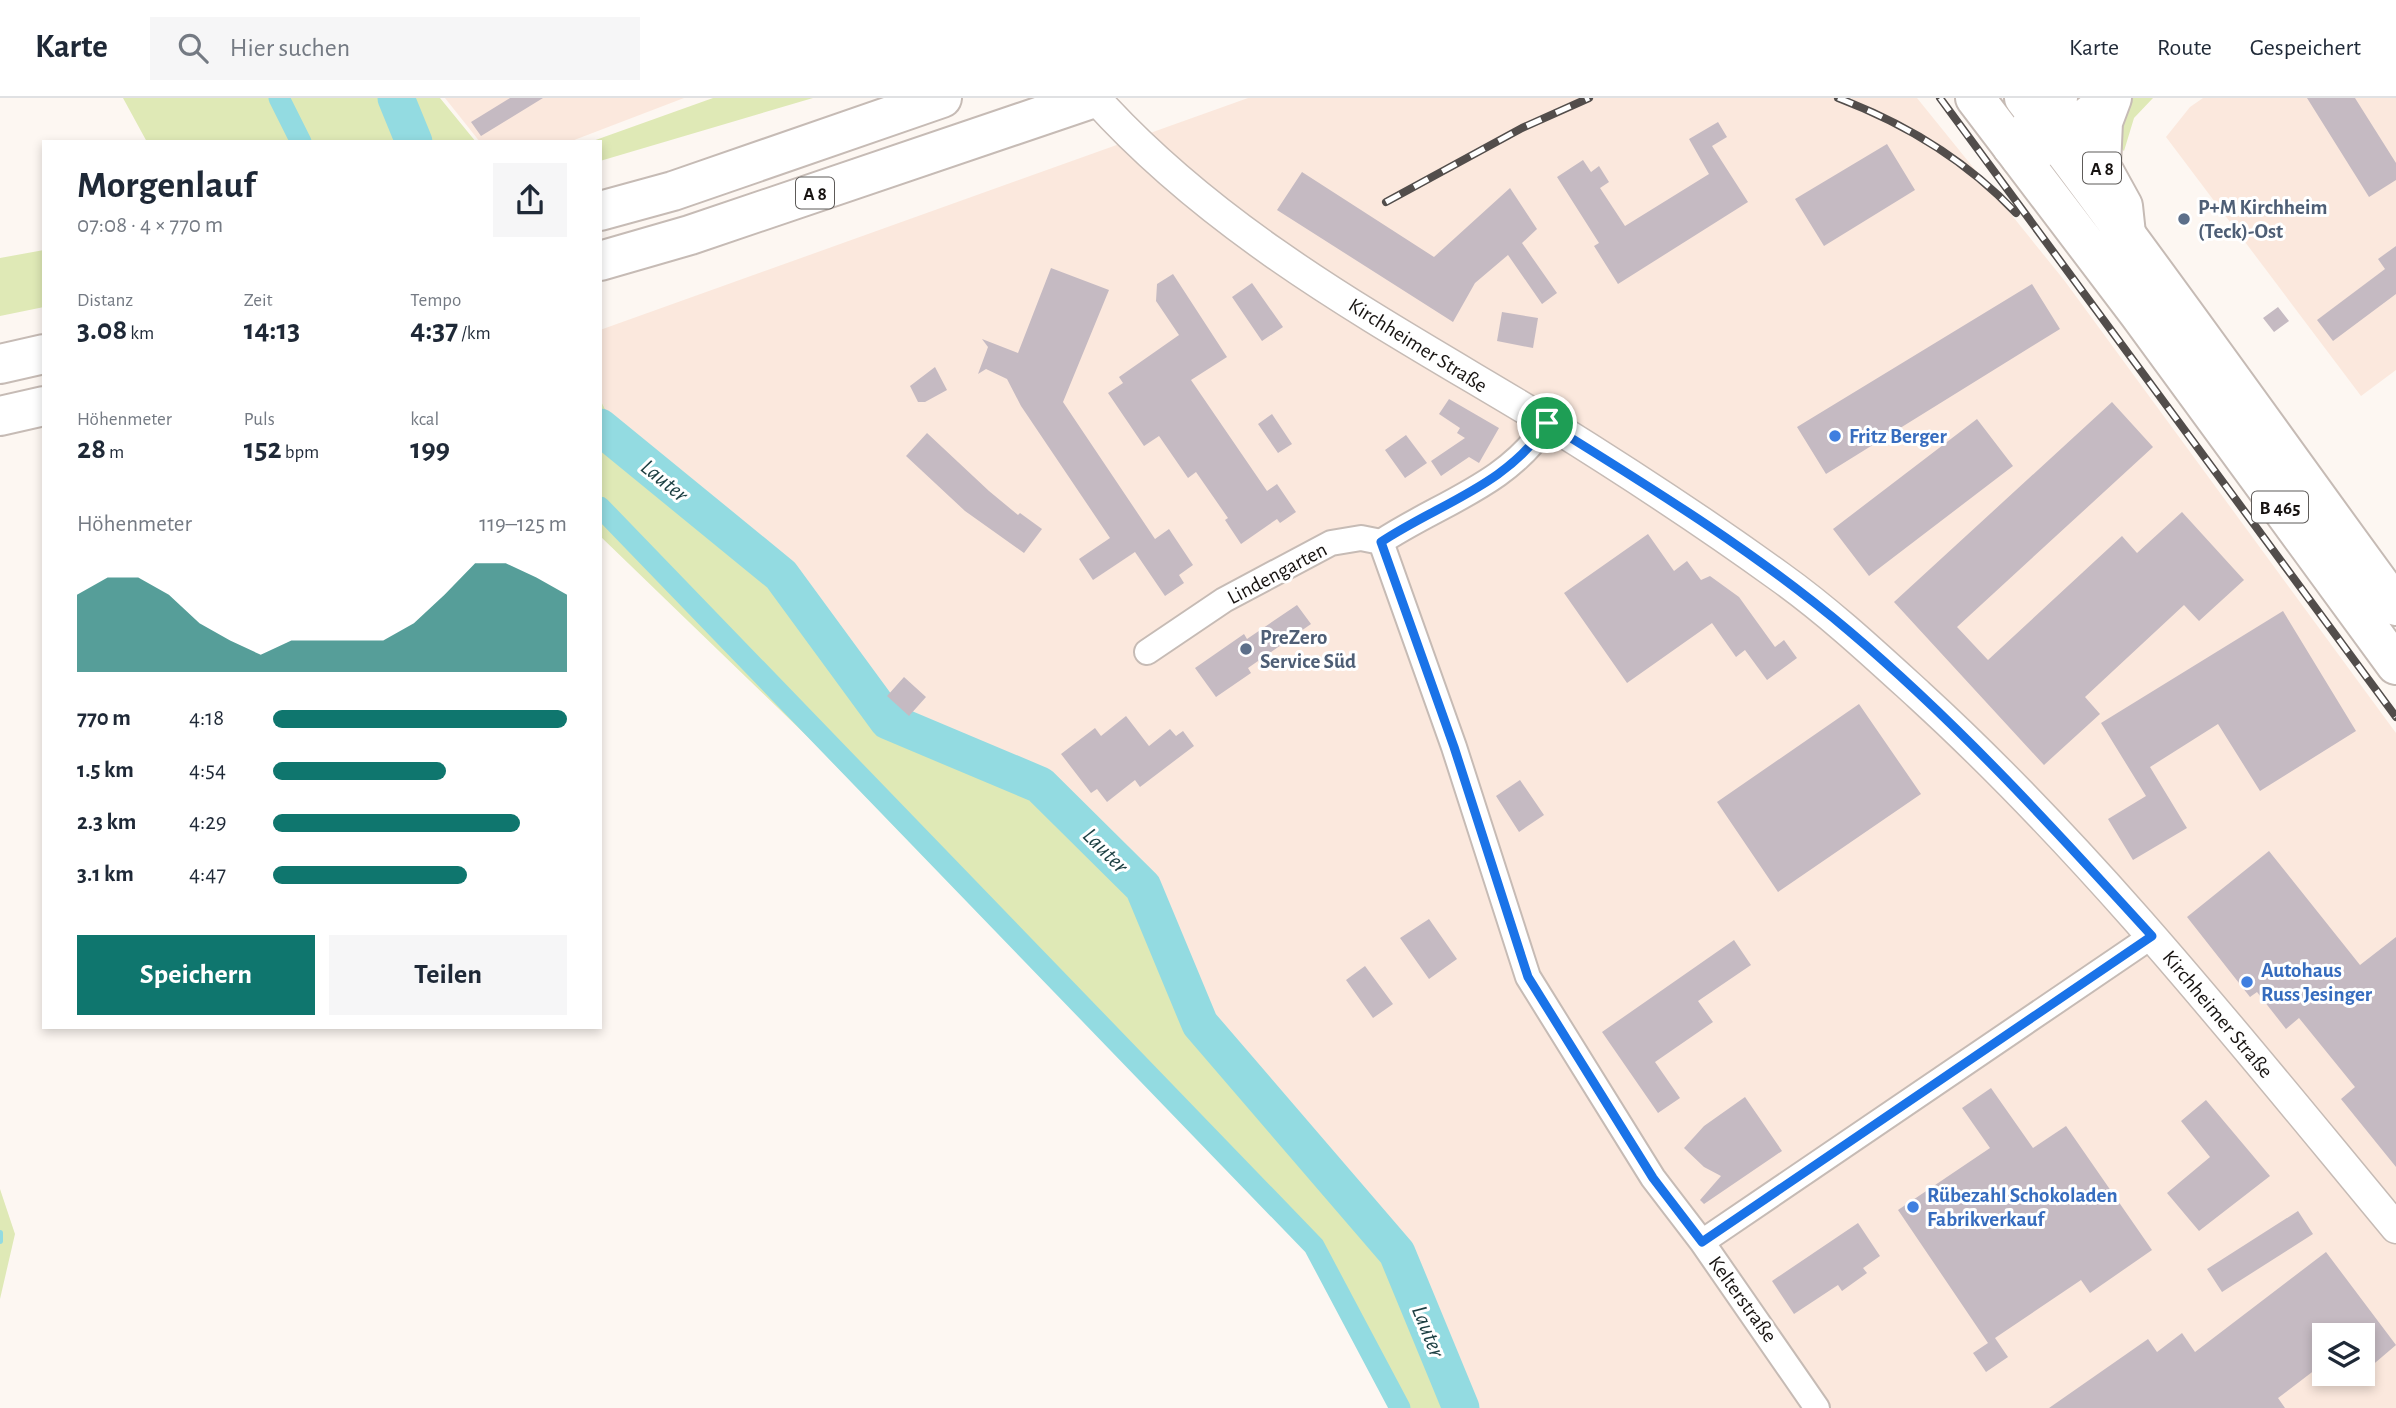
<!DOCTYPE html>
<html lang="de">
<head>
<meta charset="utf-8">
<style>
  :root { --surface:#fff; --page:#f6f6f7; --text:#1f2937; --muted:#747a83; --line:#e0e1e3; --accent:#0f766e }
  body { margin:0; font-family:"Alegreya Sans",sans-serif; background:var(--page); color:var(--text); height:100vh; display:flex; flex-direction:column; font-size:26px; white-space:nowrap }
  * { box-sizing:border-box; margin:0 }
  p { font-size:23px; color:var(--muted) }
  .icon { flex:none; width:38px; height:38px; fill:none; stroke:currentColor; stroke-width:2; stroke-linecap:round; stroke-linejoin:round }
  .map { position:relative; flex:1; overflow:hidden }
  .details { position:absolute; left:42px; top:42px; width:560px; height:889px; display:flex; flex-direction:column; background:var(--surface); border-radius:0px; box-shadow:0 4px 10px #0003 }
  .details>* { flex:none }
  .tools { position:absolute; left:2312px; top:1225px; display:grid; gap:14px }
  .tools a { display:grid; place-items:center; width:63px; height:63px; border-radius:0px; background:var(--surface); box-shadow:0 4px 10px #0003; font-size:35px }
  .pin { position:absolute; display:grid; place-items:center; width:60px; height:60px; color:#fff; margin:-30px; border:4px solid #fff; border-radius:50%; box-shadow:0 2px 7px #0007 }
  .round { display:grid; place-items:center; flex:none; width:74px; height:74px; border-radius:0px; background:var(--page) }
  .overview { display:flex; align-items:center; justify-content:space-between; height:119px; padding:0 35px }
  h1 { font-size:38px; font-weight:700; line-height:52px }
  .stats { display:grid; grid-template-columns:repeat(3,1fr); gap:10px; height:119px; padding:7px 35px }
  .stats div { display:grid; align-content:center }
  .stats b { font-size:30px; font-weight:700 }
  .stats small { font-size:19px; font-weight:400 }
  .stats p { font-size:19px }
  .chart { height:196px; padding:14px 35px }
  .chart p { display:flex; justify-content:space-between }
  .chart svg { width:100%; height:126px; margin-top:7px; fill:var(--accent); opacity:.7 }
  .primary-button { display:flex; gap:14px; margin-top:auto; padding:14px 35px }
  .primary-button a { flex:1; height:80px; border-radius:0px; background:var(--accent); color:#fff; font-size:28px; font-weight:700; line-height:80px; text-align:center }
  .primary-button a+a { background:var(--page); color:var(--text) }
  ul { padding:0 35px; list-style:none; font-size:23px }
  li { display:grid; grid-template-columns:112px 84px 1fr; align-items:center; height:52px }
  li i { height:18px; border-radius:9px; background:var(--accent) }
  header { display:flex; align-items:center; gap:42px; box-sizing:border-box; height:98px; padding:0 35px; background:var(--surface); border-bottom:2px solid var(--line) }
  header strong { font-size:33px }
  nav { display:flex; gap:38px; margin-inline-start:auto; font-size:24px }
  .search { width:490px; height:63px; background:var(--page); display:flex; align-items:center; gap:18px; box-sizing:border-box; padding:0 24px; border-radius:0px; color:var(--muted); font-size:26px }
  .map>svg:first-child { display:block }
  .built { fill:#fbe8dd; fill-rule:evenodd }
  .green { fill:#dfe9b6 }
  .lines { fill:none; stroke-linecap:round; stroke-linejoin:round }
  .stream { stroke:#93dbe1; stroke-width:6 }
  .canal { stroke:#93dbe1; stroke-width:21 }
  .river { stroke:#93dbe1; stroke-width:37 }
  .building { fill:#c5bac2 }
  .minor-casing { stroke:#c6bbb5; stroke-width:28 }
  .tertiary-casing { stroke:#c6bbb5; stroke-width:33 }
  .primary-casing { stroke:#c6bbb5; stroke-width:42 }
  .motorway-casing { stroke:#c6bbb5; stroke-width:42 }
  .minor { stroke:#fff; stroke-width:24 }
  .tertiary { stroke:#fff; stroke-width:30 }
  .primary { stroke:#fff; stroke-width:38 }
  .motorway { stroke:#fff; stroke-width:38 }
  .rail-casing { stroke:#524d4b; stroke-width:8 }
  .rail { stroke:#fff; stroke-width:5; stroke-dasharray:16; stroke-linecap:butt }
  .route-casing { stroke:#fff; stroke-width:14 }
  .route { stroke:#1a73e8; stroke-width:9 }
  .service-dot { fill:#5c6f8a; stroke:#fff; stroke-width:2.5 }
  .shop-dot { fill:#3f7fe0; stroke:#fff; stroke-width:2.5 }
  .labels { text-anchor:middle; stroke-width:6; stroke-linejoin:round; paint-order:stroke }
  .shield { fill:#fff; stroke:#5d5a58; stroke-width:2 }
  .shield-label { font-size:19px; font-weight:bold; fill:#171311 }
  .service-label { font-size:21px; font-weight:bold; fill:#4e5e75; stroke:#fff; text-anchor:start }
  .street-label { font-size:21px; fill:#171311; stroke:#fff }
  .shop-label { font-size:21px; font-weight:bold; fill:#366cbe; stroke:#fff; text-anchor:start }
  .water-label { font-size:23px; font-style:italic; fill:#1b3e41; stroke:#fff }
</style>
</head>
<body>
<header>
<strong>Karte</strong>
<div class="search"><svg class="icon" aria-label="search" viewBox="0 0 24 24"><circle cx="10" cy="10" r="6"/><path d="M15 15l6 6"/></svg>Hier suchen</div>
<nav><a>Karte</a><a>Route</a><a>Gespeichert</a></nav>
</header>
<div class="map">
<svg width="2396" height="1310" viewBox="0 0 2396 1310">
  <rect width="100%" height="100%" fill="#fdf7f2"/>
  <path class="built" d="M 445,0 L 684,0 L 569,44 L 480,44 Z
    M 1248,0 L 1917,0 L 2064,182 L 2396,635 L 2396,1310 L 1467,1310 L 1403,1149 L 1208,923 L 1151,781 L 1045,678 L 894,616 L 784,463 L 613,326 L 600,301 L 600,232 ZM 2324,1237 L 2362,1237 L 2362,1276 L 2324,1276 Z
    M 2203,0 L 2396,0 L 2396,272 L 2361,298 L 2166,39 L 2190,9 Z"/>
  <path class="green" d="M 123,0 L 440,0 L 476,44 L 147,44 Z
    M 713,0 L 813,0 L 600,63 L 600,44 L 590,44 Z
    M 2128,0 L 2153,0 L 2134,20 L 2124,53 L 2111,41 Z
    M 44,152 L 44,209 L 0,218 L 0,160 Z
    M 600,301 L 613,327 L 784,463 L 894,616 L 1045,678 L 1152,781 L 1208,923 L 1403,1149 L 1467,1310 L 1391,1310 L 1307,1154 L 809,640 L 600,438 Z
    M 0,1091 L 15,1136 L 0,1201 Z"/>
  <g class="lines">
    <path class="stream" d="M 0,1135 L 0,1143"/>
    <path class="canal" d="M 279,0 L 301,44
      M 600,409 L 1314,1148 L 1400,1310"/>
    <path class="river" d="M 396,0 L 414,44
      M 600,329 L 781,477 L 888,623 L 1040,687 L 1143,789 L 1200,926 L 1397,1155 L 1461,1310"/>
  </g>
  <path class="building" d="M 510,0 L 543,0 L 481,38 L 471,24 Z
    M 2307,0 L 2355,0 L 2396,65 L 2396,82 L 2369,99 Z
    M 1718,24 L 1727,39 L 1712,48 L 1748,104 L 1618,186 L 1594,148 L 1599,145 L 1557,79 L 1583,62 L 1591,74 L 1599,68 L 1609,84 L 1600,90 L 1625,128 L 1709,76 L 1689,41 Z
    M 1887,46 L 1915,92 L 1824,148 L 1795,101 Z
    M 1302,74 L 1434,159 L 1510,90 L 1537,131 L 1522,145 L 1557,195 L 1542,206 L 1508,157 L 1475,185 L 1453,224 L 1277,112 Z
    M 2396,148 L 2396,196 L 2333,243 L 2317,222 L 2385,171 L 2378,161 Z
    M 1051,170 L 1109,192 L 1063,304 L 1155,441 L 1169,431 L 1193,467 L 1179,477 L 1184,485 L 1165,498 L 1135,454 L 1093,482 L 1079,461 L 1110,440 L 1021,308 L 1007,281 L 986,271 L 978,276 L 988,249 L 982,241 L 1018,255 Z
    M 1173,176 L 1227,259 L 1191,282 L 1267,393 L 1277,386 L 1296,414 L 1280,425 L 1277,421 L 1241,446 L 1225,422 L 1228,420 L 1196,374 L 1188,380 L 1159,338 L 1144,348 L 1108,295 L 1123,285 L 1119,279 L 1179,237 L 1156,203 L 1157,186 Z
    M 1252,185 L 1283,229 L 1262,243 L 1232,199 Z
    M 2032,186 L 2060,231 L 1826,376 L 1797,329 Z
    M 2278,209 L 2289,223 L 2274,234 L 2263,220 Z
    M 1502,214 L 1538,220 L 1533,250 L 1497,243 Z
    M 935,269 L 947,292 L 925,304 L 918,304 L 910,288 Z
    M 1449,301 L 1499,330 L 1479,365 L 1469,359 L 1441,378 L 1431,363 L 1465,340 L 1457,335 L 1460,330 L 1439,316 Z
    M 2112,304 L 2153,349 L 1957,529 L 1988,562 L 2122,438 L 2137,455 L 2182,414 L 2244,482 L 2199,523 L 2184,507 L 2085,599 L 2100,616 L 2044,667 L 1894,504 Z
    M 1272,316 L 1292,346 L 1278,355 L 1258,326 Z
    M 1977,321 L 2013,368 L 1869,478 L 1833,431 Z
    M 927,335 L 989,393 L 1018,417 L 1020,415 L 1042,431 L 1024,455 L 965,413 L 906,358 Z
    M 1406,337 L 1427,365 L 1405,380 L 1385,352 Z
    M 1648,436 L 1674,473 L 1687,463 L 1701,482 L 1710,478 L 1739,499 L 1775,549 L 1784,542 L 1797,560 L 1767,582 L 1745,552 L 1736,559 L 1712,525 L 1627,585 L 1564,495 Z
    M 1297,507 L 1311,526 L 1248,570 L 1251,575 L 1216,599 L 1195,570 L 1244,536 L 1247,541 Z
    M 2283,513 L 2356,633 L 2260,693 L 2218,626 L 2150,669 L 2187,730 L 2133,762 L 2108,721 L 2146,698 L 2101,625 Z
    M 904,579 L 926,599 L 909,618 L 887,598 Z
    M 1859,606 L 1921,696 L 1778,794 L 1717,704 Z
    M 1126,618 L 1149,648 L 1170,631 L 1176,638 L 1183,633 L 1194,648 L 1140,689 L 1135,682 L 1107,704 L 1097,691 L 1091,695 L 1061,656 L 1095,630 L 1101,638 Z
    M 1520,682 L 1544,717 L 1519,734 L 1496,698 Z
    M 2269,753 L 2360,867 L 2396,839 L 2396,1069 L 2341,1001 L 2355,989 L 2299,920 L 2286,931 L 2257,894 L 2250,899 L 2187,819 Z
    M 1429,821 L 1457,861 L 1429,881 L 1400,840 Z
    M 1734,842 L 1751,867 L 1698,903 L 1713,924 L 1655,964 L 1680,1000 L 1658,1015 L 1602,934 Z
    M 1365,868 L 1393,906 L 1373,920 L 1346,882 Z
    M 1991,990 L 2033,1050 L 2066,1028 L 2152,1152 L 2090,1195 L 2081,1182 L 1995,1240 L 2008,1259 L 1986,1274 L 1973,1255 L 1988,1245 L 1898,1112 L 1990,1050 L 1962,1010 Z
    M 1745,999 L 1782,1053 L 1704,1106 L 1700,1102 L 1721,1078 L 1704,1069 L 1684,1050 L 1704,1028 Z
    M 2206,1002 L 2270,1078 L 2199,1133 L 2167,1095 L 2210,1059 L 2181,1023 Z
    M 2298,1113 L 2313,1136 L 2222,1194 L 2207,1171 Z
    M 1858,1125 L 1880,1158 L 1863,1170 L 1867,1175 L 1842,1193 L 1838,1187 L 1794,1216 L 1772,1183 Z
    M 2326,1154 L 2396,1247 L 2369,1270 L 2362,1262 L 2362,1237 L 2324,1237 L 2324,1265 L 2278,1300 L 2285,1310 L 2049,1310 L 2148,1241 L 2157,1254 L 2182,1235 L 2195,1254 Z"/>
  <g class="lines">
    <g class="minor-casing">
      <path id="minor" d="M 1381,444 L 1454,649 L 1528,879 L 1653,1080 L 1702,1144 L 1817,1310
        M 1147,554 L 1224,502 L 1331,445 L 1361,440 L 1381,444 C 1438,406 1510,386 1547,325
        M 1702,1144 L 2152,838"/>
    </g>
    <g class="tertiary-casing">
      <path id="tertiary" d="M 1095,0 C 1222,141 1387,227 1547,324 C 1626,373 1704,424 1780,479 C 1829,514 1874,556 1919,597 C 2095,758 2244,947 2396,1130"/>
    </g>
    <g class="primary-casing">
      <path id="primary" d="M 1975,0 L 2139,216 L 2396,567
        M 2024,0 C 2152,167 2272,339 2396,508"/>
    </g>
    <g class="motorway-casing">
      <path id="motorway" d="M 2112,0 L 2103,24 L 2101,68 L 2123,108 L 2126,136
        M 2012,49 L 2058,0
        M 2020,59 L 2057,43 L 2111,0
        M 600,113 L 673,93 L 942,0
        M 600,163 L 690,137 L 1094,0
        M 0,266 L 44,256
        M 0,318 L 44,308"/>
    </g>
    <use href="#minor" class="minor"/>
    <use href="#tertiary" class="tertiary"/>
    <use href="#primary" class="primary"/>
    <use href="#motorway" class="motorway"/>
    <g class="rail-casing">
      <path id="rail" d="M 1838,0 C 1904,25 1967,63 2016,115
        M 1940,0 L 2396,619
        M 1386,104 L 1522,30 L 1589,0"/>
    </g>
    <use href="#rail" class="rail"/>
  </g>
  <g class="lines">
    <g class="route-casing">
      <path id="route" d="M 1547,325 C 1650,389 1756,454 1849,533 C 1959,626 2055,732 2152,838 L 1702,1144 L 1653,1080 L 1528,879 L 1454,649 L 1381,444 C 1438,406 1510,386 1547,325 Z"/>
    </g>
    <use href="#route" class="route"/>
  </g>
  <g class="service-dot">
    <circle cx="2184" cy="121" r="7"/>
    <circle cx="1246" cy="551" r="7"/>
  </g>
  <g class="shop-dot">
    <circle cx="1835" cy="338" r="7"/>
    <circle cx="2247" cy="884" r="7"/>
    <circle cx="1913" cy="1109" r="7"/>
  </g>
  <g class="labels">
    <g class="shield">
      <rect x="2083" y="54.5" width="38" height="31" rx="5"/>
      <rect x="796" y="79.5" width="38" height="31" rx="5"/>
      <rect x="2252" y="393.5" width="56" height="31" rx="5"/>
    </g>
    <g class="shield-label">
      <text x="2102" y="77">A 8</text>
      <text x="815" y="102">A 8</text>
      <text x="2280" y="416">B 465</text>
    </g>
    <g class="service-label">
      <text x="2198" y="116">P+M Kirchheim<tspan x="2198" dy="24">(Teck)-Ost</tspan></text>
      <text x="1260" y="546">PreZero<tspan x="1260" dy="24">Service Süd</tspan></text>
    </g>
    <g class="street-label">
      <text transform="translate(1418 247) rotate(32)" y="7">Kirchheimer Straße</text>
      <text transform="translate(1277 475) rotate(-28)" y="7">Lindengarten</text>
      <text transform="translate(2218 916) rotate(50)" y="7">Kirchheimer Straße</text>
      <text transform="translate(1743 1201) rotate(54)" y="7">Kelterstraße</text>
    </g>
    <g class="shop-label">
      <text x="1849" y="345">Fritz Berger</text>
      <text x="2261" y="879">Autohaus<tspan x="2261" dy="24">Russ Jesinger</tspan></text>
      <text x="1927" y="1104">Rübezahl Schokoladen<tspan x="1927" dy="24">Fabrikverkauf</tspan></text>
    </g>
    <g class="water-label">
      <text transform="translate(665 382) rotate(39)" y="8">Lauter</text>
      <text transform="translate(1106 752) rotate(45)" y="8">Lauter</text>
      <text transform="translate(1429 1233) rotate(68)" y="8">Lauter</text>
    </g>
  </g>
</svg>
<div class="tools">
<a><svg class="icon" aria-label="layers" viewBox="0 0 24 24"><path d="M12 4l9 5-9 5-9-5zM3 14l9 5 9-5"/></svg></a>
</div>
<div class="pin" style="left:1547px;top:325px;background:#1e9e55"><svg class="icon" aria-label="arrive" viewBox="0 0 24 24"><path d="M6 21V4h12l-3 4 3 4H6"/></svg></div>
<section class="details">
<div class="overview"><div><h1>Morgenlauf</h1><p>07:08 · 4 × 770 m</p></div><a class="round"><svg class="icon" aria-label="share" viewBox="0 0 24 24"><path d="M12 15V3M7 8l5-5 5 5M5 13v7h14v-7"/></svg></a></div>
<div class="stats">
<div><p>Distanz</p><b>3.08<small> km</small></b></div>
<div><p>Zeit</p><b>14:13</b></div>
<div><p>Tempo</p><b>4:37<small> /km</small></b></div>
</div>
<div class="stats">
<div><p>Höhenmeter</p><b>28<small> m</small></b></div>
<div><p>Puls</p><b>152<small> bpm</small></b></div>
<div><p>kcal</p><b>199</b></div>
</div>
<div class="chart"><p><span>Höhenmeter</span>119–125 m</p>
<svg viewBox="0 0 160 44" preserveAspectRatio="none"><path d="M0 44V17L10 11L20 11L30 17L40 27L50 33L60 38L70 33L80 33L90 33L100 33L110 27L120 17L130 6L140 6L150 11L160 17V44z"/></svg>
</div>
<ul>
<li><b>770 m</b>4:18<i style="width:100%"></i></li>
<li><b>1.5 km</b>4:54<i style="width:59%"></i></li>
<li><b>2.3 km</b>4:29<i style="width:84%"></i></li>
<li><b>3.1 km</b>4:47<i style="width:66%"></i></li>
</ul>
<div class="primary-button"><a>Speichern</a><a>Teilen</a></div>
</section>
</div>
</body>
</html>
